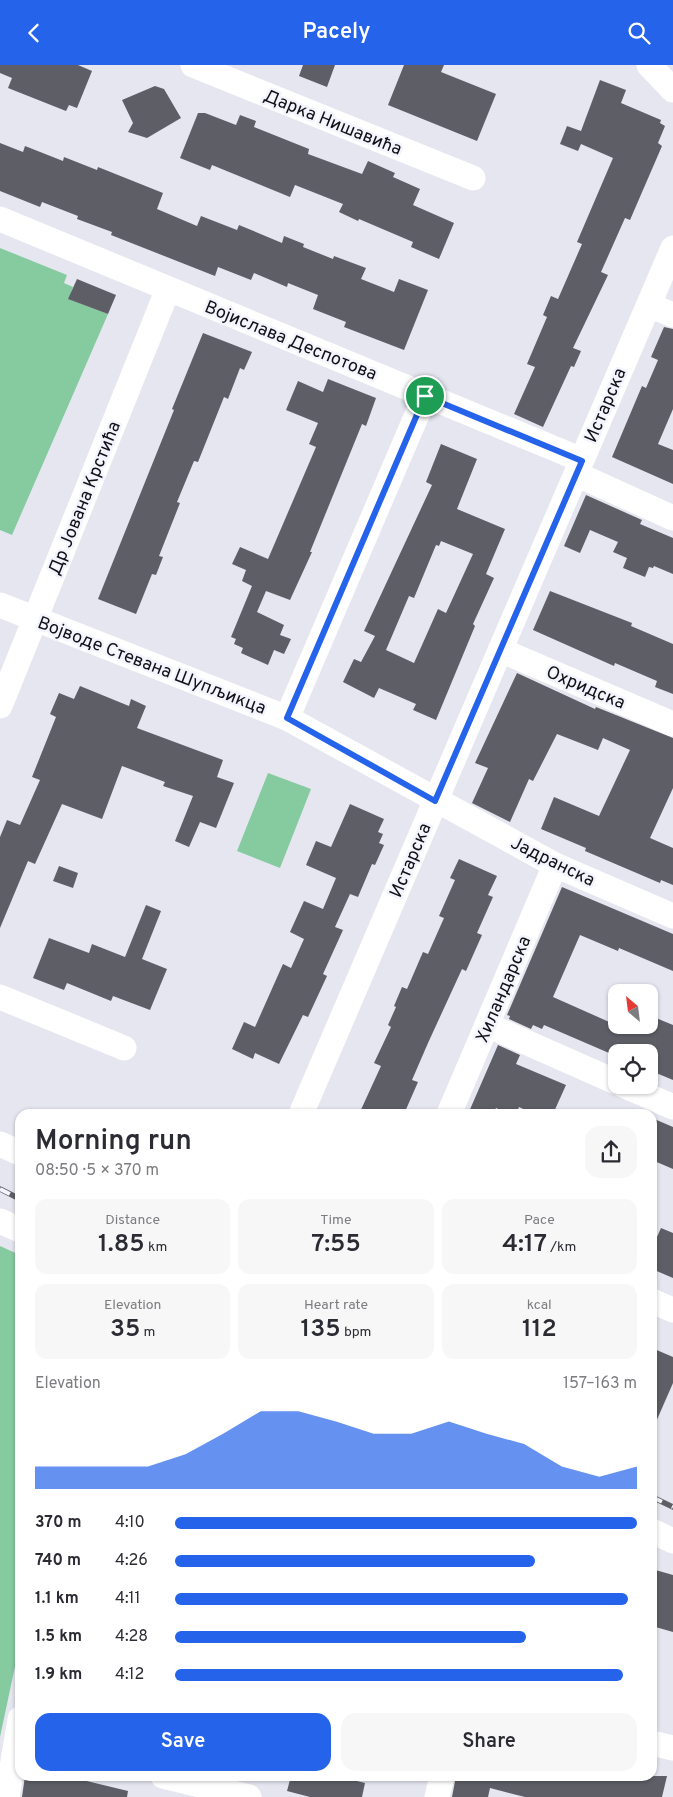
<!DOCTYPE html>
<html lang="en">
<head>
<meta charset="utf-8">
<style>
  :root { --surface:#fff; --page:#f7f7f7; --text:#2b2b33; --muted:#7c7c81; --accent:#2563eb }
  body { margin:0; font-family:Overpass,sans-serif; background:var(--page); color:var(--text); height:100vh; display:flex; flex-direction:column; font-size:19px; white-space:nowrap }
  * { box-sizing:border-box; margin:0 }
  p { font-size:16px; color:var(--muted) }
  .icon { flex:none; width:28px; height:28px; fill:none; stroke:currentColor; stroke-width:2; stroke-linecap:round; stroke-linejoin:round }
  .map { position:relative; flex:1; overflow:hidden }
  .side { position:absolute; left:15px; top:1044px; width:642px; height:672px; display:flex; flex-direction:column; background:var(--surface); border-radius:15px; box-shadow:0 1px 4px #0004 }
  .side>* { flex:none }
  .needle { width:32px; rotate:332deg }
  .buttons { position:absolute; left:608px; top:919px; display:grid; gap:10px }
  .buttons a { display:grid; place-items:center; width:50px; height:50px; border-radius:10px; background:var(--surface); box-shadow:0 1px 4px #0004; font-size:25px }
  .pin { position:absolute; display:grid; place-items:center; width:42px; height:42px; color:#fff; margin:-21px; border:2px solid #fff; border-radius:50%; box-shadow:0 1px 5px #0007 }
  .round { display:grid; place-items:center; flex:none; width:52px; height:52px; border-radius:15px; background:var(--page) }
  .head { display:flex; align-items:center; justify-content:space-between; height:85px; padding:0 20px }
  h1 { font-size:28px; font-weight:600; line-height:38px }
  .stats { display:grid; grid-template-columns:repeat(3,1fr); gap:8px; height:85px; padding:5px 20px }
  .stats div { display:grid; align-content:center; border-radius:12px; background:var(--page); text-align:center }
  .stats b { font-size:25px; font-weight:600 }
  .stats small { font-size:14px; font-weight:400 }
  .stats p { font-size:14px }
  .chart { height:140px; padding:10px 20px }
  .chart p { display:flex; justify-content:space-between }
  .chart svg { width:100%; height:90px; margin-top:5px; fill:var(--accent); opacity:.7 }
  .action { display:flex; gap:10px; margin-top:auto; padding:10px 20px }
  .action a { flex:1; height:58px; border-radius:15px; background:var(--accent); color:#fff; font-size:20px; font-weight:600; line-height:58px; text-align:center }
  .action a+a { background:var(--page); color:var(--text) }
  ul { padding:0 20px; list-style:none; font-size:16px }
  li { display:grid; grid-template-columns:80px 60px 1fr; align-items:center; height:38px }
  li i { height:12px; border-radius:6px; background:var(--accent) }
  header { display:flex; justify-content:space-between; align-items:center; height:65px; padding:0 20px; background:var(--accent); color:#fff; font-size:22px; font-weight:600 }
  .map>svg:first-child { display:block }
  .green { fill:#86cba0 }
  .building { fill:#5e5e67; fill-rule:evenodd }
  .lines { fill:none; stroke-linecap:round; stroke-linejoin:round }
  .minor { stroke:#fff; stroke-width:25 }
  .rail-casing { stroke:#5f5f66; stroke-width:5.5 }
  .rail { stroke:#f4f4fe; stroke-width:4; stroke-dasharray:11; stroke-linecap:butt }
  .route-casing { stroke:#fff; stroke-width:10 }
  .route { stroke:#2563eb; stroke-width:6 }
  .labels { text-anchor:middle; stroke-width:5; stroke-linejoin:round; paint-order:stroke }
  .street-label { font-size:18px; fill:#111115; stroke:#f4f4fe }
</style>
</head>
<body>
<header><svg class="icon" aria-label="back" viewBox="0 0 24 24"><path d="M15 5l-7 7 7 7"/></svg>Pacely<svg class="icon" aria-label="search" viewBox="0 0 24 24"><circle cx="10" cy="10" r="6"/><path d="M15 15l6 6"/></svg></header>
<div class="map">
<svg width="673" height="1732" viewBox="0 0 673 1732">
  <rect width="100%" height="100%" fill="#e6e6f1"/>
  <path class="green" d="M 0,183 L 67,210 L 64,218 L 73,222 L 69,234 L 108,249 L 12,470 L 0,465 Z
    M 268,708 L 311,724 L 280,803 L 237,786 Z
    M 0,1181 L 20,1190 L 20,1578 L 0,1672 Z"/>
  <path class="building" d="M 0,0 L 78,0 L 92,6 L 77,43 L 69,40 L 66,46 L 8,23 L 12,13 L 0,8 Z
    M 303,0 L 335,0 L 327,22 L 299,11 Z
    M 404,0 L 444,0 L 441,7 L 496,29 L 477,76 L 388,40 Z
    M 600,15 L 626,25 L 621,38 L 661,55 L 660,58 L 665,61 L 658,78 L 662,81 L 630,155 L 625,153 L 601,207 L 608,210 L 573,283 L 581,286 L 574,302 L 571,301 L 543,362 L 514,349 L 535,302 L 527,299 L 547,252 L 543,250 L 551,231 L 558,234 L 582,179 L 577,177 L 613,93 L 581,79 L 578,86 L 560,79 L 567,61 L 581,66 Z
    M 155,21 L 164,24 L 181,53 L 147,73 L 128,67 L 133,58 L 122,35 Z
    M 198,48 L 205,48 L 236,60 L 240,50 L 256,56 L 254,62 L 309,84 L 308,89 L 362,109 L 368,96 L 395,108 L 393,112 L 420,124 L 413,140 L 454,158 L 439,194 L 411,182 L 413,177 L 359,154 L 358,156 L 339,147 L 343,139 L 295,120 L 290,132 L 212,100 L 210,105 L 180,93 Z
    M 0,78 L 23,87 L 25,81 L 63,96 L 64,92 L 97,105 L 98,102 L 163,128 L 157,144 L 197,161 L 201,151 L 237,165 L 239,160 L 282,178 L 284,171 L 304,179 L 303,182 L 333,194 L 334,191 L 366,203 L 361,214 L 394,227 L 399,214 L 428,225 L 404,285 L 344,262 L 346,257 L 313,244 L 318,230 L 288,218 L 287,222 L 254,208 L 251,215 L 218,202 L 215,211 L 111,170 L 112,167 L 77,154 L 78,151 L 42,137 L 40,142 L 0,126 Z
    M 77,214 L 116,230 L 108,249 L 68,234 Z
    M 664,262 L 673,264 L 673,344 L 658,379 L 673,385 L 673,419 L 612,392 L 642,321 L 646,323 L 658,295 L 651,292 Z
    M 203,268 L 252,287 L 244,305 L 240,303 L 228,334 L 224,332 L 198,397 L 194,396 L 177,437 L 180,438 L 159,491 L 163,492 L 156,510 L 152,509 L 136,549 L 98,534 L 174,345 L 172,344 Z
    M 328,314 L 376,333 L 366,361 L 362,359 L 310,487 L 312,487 L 290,535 L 266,526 L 257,547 L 284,560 L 280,570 L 291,574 L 284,589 L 274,585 L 268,600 L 241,588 L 243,583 L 234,579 L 236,574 L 231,572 L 252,521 L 242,516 L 246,505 L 232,499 L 240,482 L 268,494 L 316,382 L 309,379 L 318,358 L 286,345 L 298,316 L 323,327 Z
    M 441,379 L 477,394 L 457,444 L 505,464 L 486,509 L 494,513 L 473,559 L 475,561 L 436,655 L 413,645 L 416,639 L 379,623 L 374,633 L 343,617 L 354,594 L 361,597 L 375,571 L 364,566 L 432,420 L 426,417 ZM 441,476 L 473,489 L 446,548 L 438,544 L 414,598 L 386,585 L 409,531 L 414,533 L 436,480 L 439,481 Z
    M 586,430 L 642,455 L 640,459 L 673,473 L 673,509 L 654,501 L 653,503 L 649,502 L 645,512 L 623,503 L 627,493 L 613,487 L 618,477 L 590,465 L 580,488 L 564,481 Z
    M 550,526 L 632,558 L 631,561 L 673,579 L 673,629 L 655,622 L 657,616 L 615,598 L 614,601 L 533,565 Z
    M 517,608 L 595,644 L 596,642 L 673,673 L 673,723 L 650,773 L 673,783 L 673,820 L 661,815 L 660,818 L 585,786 L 586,783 L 541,764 L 554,732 L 599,751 L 630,685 L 603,673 L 598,685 L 557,669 L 533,716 L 529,714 L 510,757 L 472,738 L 488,703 L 475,698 Z
    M 80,621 L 129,641 L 131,634 L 146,641 L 137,663 L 223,695 L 217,712 L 234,718 L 216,763 L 200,757 L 189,782 L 175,776 L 193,731 L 163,721 L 165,717 L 122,701 L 102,754 L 62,739 L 35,799 L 28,796 L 0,863 L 0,772 L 7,755 L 20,760 L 40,715 L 32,712 L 56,652 L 50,649 L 59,628 L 74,634 Z
    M 350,739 L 384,754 L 378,767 L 383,769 L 379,778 L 384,780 L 375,800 L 372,799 L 358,832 L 350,829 L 335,862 L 343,865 L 323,909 L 327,911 L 308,952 L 303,950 L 279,999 L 255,988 L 253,994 L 232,984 L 244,957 L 255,962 L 283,899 L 291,903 L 304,874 L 290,867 L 304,836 L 323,844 L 336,813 L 306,800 L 316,776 L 331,782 Z
    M 459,794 L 497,811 L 488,830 L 493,832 L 477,868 L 482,870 L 466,906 L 462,904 L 428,978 L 412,1015 L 418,1017 L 404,1049 L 359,1049 L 381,1001 L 374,998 L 391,962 L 388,960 L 396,942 L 394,941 L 402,922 L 407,924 L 423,887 L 428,889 L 444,853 L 439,851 L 455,815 L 450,813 Z
    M 59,801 L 78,808 L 73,823 L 53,816 Z
    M 562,822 L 673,869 L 673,906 L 619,883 L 618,886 L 580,870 L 553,932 L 616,960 L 653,960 L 656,953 L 673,960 L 673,1015 L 649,1005 L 649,988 L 609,988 L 544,960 L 542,964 L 533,960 L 531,964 L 509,954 L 510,951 L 507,950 Z
    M 146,840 L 161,846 L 142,894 L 167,904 L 150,945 L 113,931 L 111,936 L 67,918 L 64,925 L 33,913 L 49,873 L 89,888 L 92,879 L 125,892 Z
    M 498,980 L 520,990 L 516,999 L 566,1020 L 553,1049 L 534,1049 L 519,1042 L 516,1049 L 510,1049 L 496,1043 L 493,1049 L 468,1049 Z
    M 652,1053 L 673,1062 L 673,1104 L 652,1095 Z
    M 661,1163 L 673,1168 L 673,1213 L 652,1204 L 652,1183 Z
    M 652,1283 L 673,1292 L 673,1318 L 652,1366 Z
    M 652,1504 L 673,1510 L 673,1567 L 652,1561 Z
    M 25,1711 L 66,1711 L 128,1726 L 127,1732 L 22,1732 Z
    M 291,1711 L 349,1711 L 349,1714 L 365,1718 L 362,1732 L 310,1732 L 287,1726 Z
    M 456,1711 L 466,1712 L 667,1711 L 662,1732 L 525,1732 L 490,1723 L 488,1732 L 452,1732 Z"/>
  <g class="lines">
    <path class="minor" d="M 193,0 L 473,113
      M 649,0 L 673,25
      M 0,154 L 582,395
      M 649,240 L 673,250
      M 576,409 L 673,453
      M 0,540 L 287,653 L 555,800 L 673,851
      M 500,585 L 673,659
      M 0,641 L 168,224
      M 287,653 L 425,331
      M 0,932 L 124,983
      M 487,960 L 616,1017
      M 623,1020 L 673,1042
      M 301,1049 L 673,183
      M 449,1049 L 555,800
      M 0,1079 L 20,1088
      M 0,1156 L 20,1165
      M 652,1236 L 673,1245
      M 652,1466 L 673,1476
      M 652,1678 L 673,1683
      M 163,1711 L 249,1732
      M 7,1732 L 20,1654
      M 437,1732 L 442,1711"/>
    <g class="rail-casing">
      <path id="rail" d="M 0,1124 L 20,1134
        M 652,1432 L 673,1442"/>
    </g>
    <use href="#rail" class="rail"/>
  </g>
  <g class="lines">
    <g class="route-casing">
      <path id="route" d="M 425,331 L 582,396 L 435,736 L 287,653 Z"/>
    </g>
    <use href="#route" class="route"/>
  </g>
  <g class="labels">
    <g class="street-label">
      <text transform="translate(333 57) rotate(22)" y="6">Дарка Нишавића</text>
      <text transform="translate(291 275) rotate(22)" y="6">Војислава Деспотова</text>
      <text transform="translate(605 340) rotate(-67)" y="6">Истарска</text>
      <text transform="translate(84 433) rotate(-68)" y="6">Др Јована Крстића</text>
      <text transform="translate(152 600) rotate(21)" y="6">Војводе Стевана Шупљикца</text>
      <text transform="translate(586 622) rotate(23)" y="6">Охридска</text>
      <text transform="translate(410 795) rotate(-67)" y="6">Истарска</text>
      <text transform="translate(553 796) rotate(26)" y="6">Јадранска</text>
      <text transform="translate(503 924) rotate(-67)" y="6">Хиландарска</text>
    </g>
  </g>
</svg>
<div class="buttons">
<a><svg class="needle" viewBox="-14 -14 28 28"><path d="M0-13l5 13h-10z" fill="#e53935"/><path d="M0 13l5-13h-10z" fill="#7c7c81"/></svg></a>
<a><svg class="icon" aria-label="locate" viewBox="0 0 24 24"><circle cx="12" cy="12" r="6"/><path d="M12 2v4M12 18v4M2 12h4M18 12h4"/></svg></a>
</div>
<div class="pin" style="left:425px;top:331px;background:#1e9e55"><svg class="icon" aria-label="arrive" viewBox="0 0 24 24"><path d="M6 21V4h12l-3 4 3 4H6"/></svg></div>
<section class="side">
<div class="head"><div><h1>Morning run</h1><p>08:50 · 5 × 370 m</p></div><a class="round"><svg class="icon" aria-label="share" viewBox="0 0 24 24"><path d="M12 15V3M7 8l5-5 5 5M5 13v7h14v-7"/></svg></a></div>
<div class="stats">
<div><p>Distance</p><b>1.85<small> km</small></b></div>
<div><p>Time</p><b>7:55</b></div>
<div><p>Pace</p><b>4:17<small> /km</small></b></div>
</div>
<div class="stats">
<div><p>Elevation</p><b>35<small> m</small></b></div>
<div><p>Heart rate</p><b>135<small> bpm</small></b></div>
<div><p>kcal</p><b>112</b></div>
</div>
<div class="chart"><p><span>Elevation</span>157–163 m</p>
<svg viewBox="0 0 160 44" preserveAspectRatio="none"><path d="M0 44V33L10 33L20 33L30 33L40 27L50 17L60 6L70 6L80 11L90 17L100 17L110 11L120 17L130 22L140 33L150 38L160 33V44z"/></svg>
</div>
<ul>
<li><b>370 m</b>4:10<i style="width:100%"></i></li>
<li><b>740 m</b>4:26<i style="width:78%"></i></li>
<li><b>1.1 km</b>4:11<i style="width:98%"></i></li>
<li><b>1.5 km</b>4:28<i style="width:76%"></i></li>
<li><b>1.9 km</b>4:12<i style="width:97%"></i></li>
</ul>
<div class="action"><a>Save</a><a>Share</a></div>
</section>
</div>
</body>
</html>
